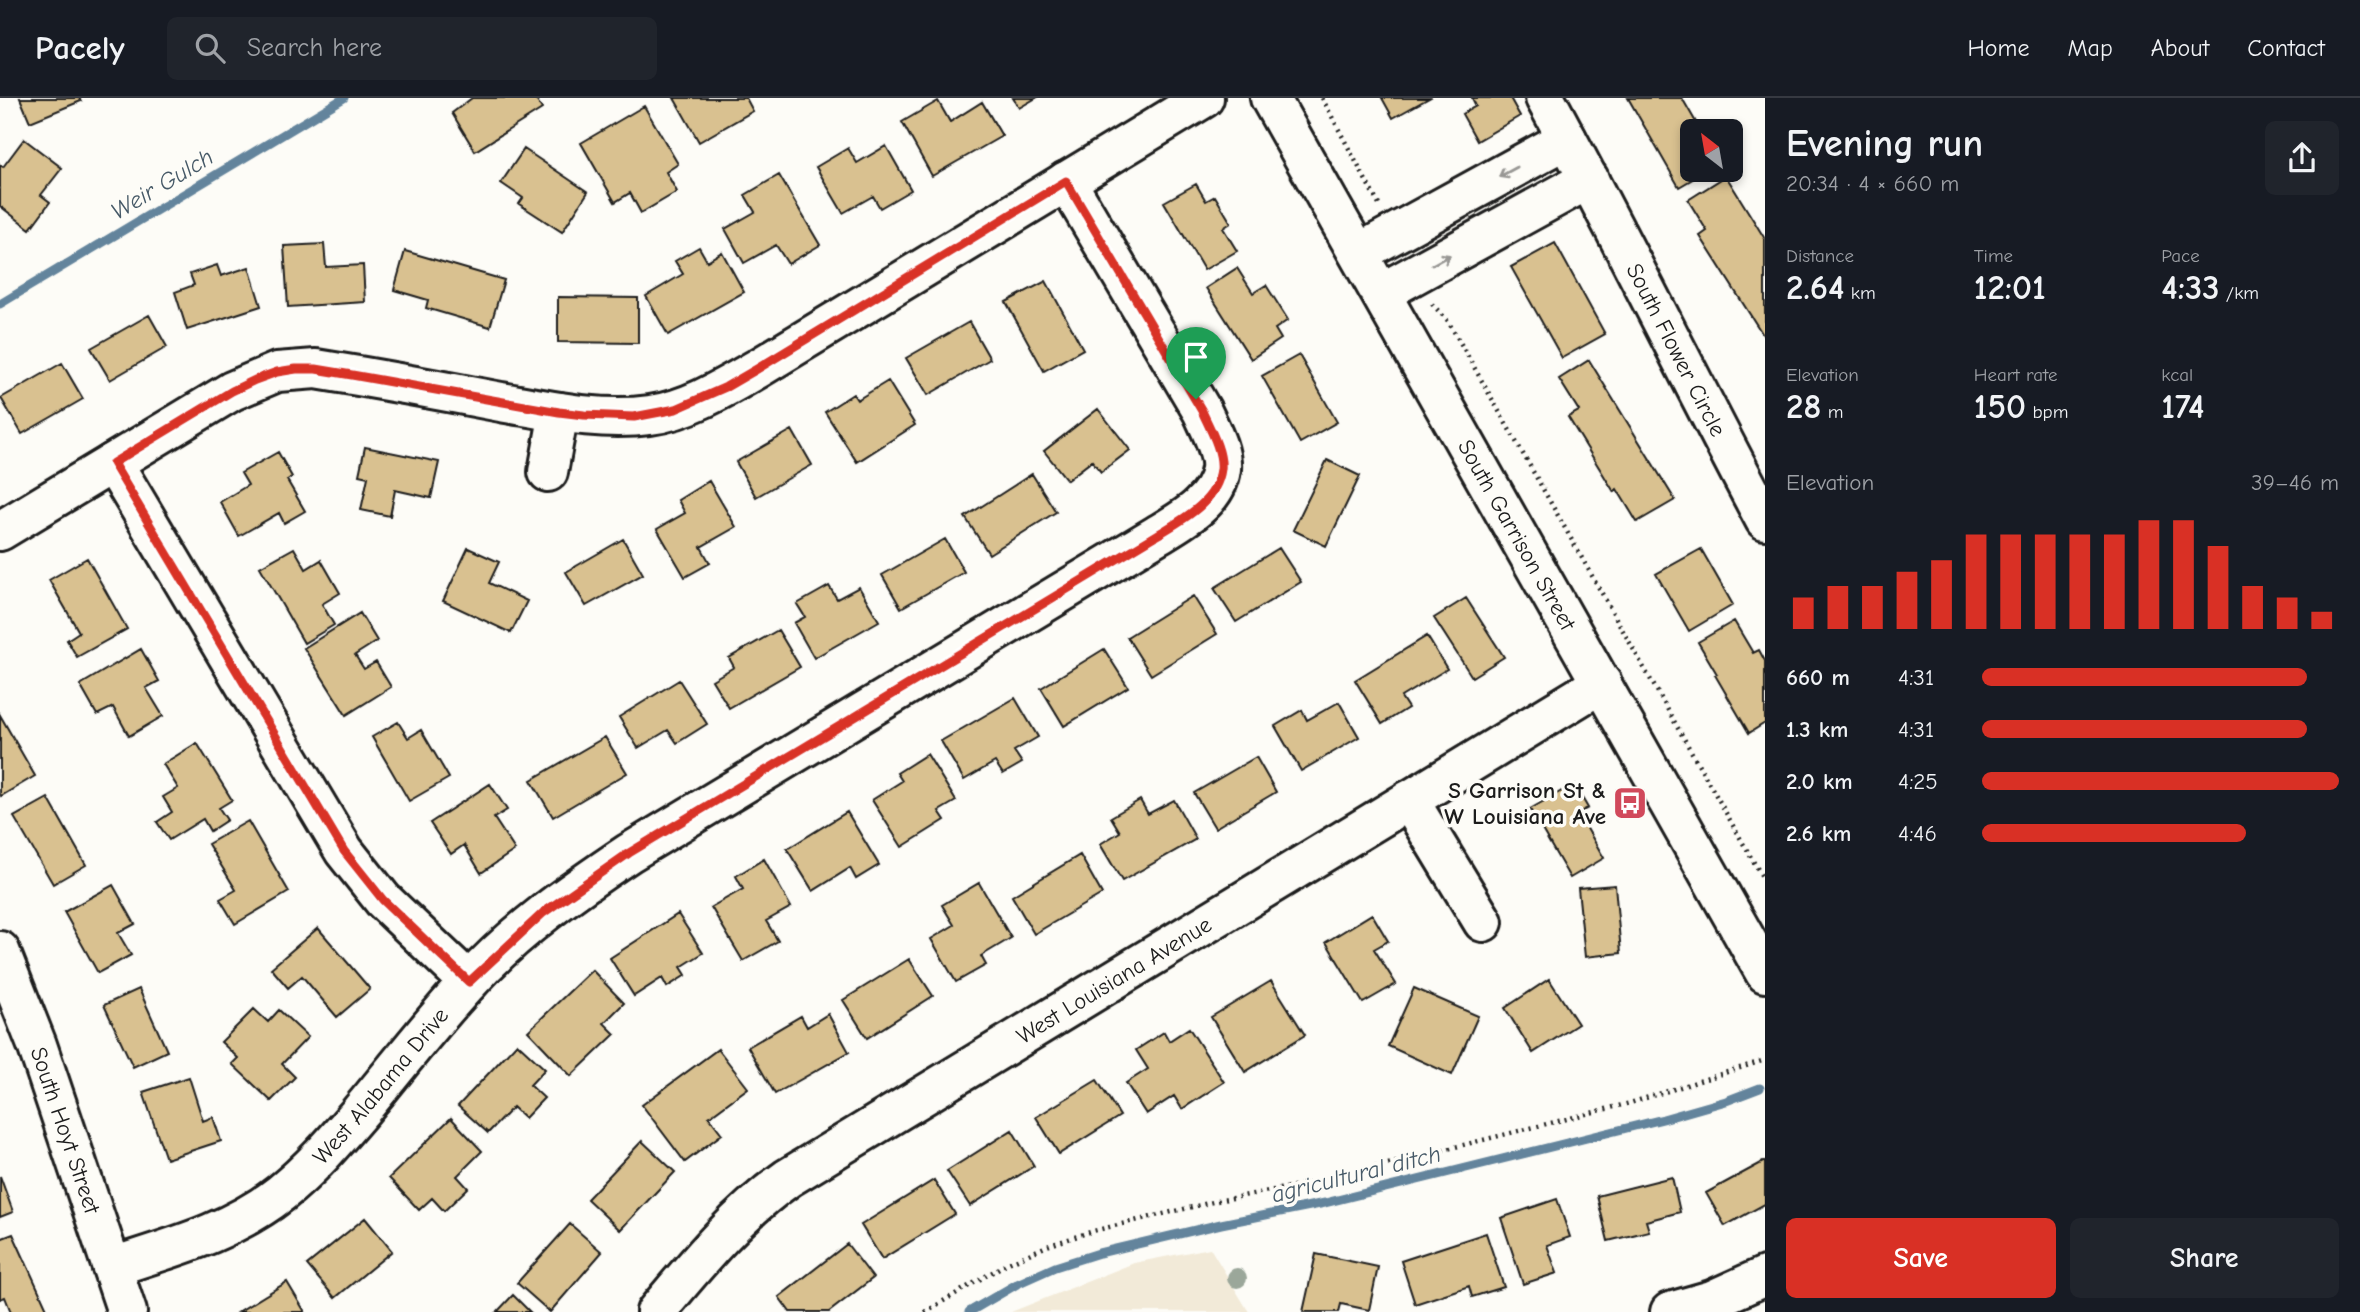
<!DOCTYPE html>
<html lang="en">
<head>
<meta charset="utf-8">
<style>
  :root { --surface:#171b24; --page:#20242c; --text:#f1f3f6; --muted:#9ea1a6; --line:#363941; --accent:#d93025 }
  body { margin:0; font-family:"Comic Neue",sans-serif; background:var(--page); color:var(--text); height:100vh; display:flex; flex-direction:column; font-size:26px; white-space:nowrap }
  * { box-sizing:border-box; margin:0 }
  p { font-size:23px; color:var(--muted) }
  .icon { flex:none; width:38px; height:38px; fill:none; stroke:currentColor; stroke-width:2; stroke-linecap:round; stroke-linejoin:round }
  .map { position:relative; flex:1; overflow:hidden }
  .side { display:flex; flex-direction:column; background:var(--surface); width:595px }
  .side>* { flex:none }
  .needle { width:46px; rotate:329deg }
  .tools { position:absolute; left:1680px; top:21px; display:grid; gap:14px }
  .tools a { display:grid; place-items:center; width:63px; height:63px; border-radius:10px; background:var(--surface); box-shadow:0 4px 10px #0003; font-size:35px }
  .pin { position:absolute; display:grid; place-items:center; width:60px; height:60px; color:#fff; margin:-72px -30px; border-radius:50% 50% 50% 0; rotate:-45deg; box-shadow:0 0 7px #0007 }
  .pin .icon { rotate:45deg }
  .round { display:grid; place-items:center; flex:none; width:74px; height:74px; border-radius:10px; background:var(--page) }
  .headline { display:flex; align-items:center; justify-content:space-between; height:119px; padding:0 21px }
  h1 { font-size:38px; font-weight:600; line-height:52px }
  .metrics { display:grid; grid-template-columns:repeat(3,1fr); gap:10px; height:119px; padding:7px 21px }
  .metrics div { display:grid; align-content:center }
  .metrics b { font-size:35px; font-weight:600 }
  .metrics small { font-size:19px; font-weight:400 }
  .metrics p { font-size:19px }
  .chart { height:196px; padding:14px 21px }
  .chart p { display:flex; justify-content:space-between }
  .chart svg { width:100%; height:126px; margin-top:7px; stroke:var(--accent); stroke-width:6 }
  .cta { display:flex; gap:14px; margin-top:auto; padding:14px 21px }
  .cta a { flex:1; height:80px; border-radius:10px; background:var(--accent); color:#fff; font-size:28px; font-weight:600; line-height:80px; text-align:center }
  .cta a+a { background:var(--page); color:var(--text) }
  ul { padding:0 21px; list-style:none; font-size:23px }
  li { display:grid; grid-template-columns:112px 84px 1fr; align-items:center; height:52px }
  li i { height:18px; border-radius:9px; background:var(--accent) }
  header { display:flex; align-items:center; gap:42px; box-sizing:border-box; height:98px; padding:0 35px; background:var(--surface); border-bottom:2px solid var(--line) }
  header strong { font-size:33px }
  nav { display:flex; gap:38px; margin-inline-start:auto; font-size:24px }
  .search { width:490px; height:63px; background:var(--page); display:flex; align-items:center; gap:18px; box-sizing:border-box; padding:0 24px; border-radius:10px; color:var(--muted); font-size:26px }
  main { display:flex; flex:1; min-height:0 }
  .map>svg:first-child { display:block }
  .built { fill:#f2ead8 }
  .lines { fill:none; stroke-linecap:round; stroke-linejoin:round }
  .stream { stroke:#63849c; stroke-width:9 }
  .building { fill:#d9c190; stroke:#1c1c1c; stroke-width:2 }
  .minor-casing { stroke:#1c1c1c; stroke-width:44 }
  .major-casing { stroke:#1c1c1c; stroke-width:44 }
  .path { stroke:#1c1c1c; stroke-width:4.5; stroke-dasharray:2 5; stroke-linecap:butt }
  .minor { stroke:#fdfcf7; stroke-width:38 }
  .major { stroke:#fdfcf7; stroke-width:38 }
  .tree { fill:#9ba79a }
  .oneway { stroke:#989794 }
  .route-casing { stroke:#fff; stroke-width:14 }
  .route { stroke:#d93025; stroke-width:9 }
  .labels { text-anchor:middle; stroke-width:7; stroke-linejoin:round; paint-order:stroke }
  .street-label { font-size:23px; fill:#1c1c1c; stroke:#fdfcf7 }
  .poi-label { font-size:23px; font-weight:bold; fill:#1c1c1c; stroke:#fdfcf7; text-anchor:end }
  .water-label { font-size:24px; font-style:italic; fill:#465967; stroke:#fdfcf7 }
</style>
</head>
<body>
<header>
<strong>Pacely</strong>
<div class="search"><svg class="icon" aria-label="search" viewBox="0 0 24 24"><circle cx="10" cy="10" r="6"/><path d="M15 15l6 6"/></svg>Search here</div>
<nav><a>Home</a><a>Map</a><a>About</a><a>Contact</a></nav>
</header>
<main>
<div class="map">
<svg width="1765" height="1214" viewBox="0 0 1765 1214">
  <rect width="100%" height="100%" fill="#fdfcf7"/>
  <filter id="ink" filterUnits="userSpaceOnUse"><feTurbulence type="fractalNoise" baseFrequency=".0143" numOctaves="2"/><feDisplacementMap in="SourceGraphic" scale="14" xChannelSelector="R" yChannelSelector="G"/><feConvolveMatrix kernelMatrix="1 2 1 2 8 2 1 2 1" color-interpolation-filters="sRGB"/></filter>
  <g filter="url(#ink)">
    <path class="built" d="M 1210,1150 L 1249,1214 L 1011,1214 L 1134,1165 Z"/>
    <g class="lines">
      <path class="stream" d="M 0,206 L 344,0
        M 969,1214 L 1017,1186 L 1055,1169 L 1099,1155 L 1221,1126 L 1325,1105 L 1663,1021 L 1726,1003 L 1760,990"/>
    </g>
    <path class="building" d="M 20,0 L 79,0 L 81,3 L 30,24 Z
      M 472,0 L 535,0 L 542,11 L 475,53 L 452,15 Z
      M 674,0 L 746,0 L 753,13 L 699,44 Z
      M 1013,0 L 1036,0 L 1019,10 Z
      M 1382,0 L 1429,0 L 1393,20 Z
      M 1472,0 L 1510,0 L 1520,18 L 1477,43 L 1462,16 L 1476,8 Z
      M 1628,0 L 1682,0 L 1701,33 L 1692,33 L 1692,72 L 1708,72 L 1679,89 Z
      M 938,3 L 950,24 L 982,4 L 1002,38 L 932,78 L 902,24 Z
      M 644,8 L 678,66 L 666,74 L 677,94 L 641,115 L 630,95 L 615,104 L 581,45 Z
      M 24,41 L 62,70 L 41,97 L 50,104 L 30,131 L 0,108 L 0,67 L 3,69 Z
      M 886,48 L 911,92 L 880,110 L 873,98 L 843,115 L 816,69 L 848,50 L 857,65 Z
      M 524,51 L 588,94 L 562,134 L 519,106 L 523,100 L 501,85 Z
      M 779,77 L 820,147 L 788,166 L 776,147 L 744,165 L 725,131 L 755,114 L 745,97 Z
      M 1726,78 L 1765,141 L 1765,240 L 1700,138 L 1707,133 L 1688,102 Z
      M 1196,86 L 1206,103 L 1215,98 L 1231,125 L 1223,130 L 1237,153 L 1204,172 L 1164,104 Z
      M 1555,145 L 1605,236 L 1562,260 L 1511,169 Z
      M 324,146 L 326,169 L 363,167 L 365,204 L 288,209 L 284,148 Z
      M 699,149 L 707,163 L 722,154 L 744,194 L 668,237 L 646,198 L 683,176 L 675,163 Z
      M 405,153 L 504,182 L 490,229 L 426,210 L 428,202 L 394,192 Z
      M 217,167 L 221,178 L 249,169 L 261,208 L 187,232 L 175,194 L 194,187 L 190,176 Z
      M 1237,170 L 1253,195 L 1266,187 L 1288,222 L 1275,231 L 1281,241 L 1251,261 L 1206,190 Z
      M 1046,183 L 1083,251 L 1044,273 L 1006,204 Z
      M 558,199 L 638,200 L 638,245 L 558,244 Z
      M 149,217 L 167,249 L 110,282 L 91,250 Z
      M 969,224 L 990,261 L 928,297 L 906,260 Z
      M 1299,257 L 1337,324 L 1300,345 L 1262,278 Z
      M 1589,262 L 1675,402 L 1637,424 L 1617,391 L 1614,394 L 1568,319 L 1579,313 L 1559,281 Z
      M 62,265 L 83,301 L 22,336 L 1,300 Z
      M 888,283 L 915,327 L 857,364 L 825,314 L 853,296 L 857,302 Z
      M 1098,311 L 1130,352 L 1101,374 L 1092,363 L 1067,382 L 1044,353 Z
      M 792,332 L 812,367 L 756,399 L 736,364 Z
      M 365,349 L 439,364 L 431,400 L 395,392 L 390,418 L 361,412 L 368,379 L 359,377 Z
      M 278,354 L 292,379 L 287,382 L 305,413 L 284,425 L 279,415 L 239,438 L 220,404 L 248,387 L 241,375 Z
      M 1327,362 L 1360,378 L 1326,448 L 1293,432 Z
      M 1032,376 L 1056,414 L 989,456 L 965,419 Z
      M 709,383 L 736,429 L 701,449 L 710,465 L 685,479 L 657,431 L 685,415 L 678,402 Z
      M 623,441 L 643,476 L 586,508 L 566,474 Z
      M 945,441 L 964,474 L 901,510 L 882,477 Z
      M 294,450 L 306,471 L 321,462 L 340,495 L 322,506 L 334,527 L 304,545 L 260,469 Z
      M 468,450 L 499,464 L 489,485 L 527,503 L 511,535 L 443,503 Z
      M 1279,450 L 1301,484 L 1236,524 L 1214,490 Z
      M 1701,451 L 1733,507 L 1689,533 L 1656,476 Z
      M 87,460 L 127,531 L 77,559 L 67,542 L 79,534 L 49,482 Z
      M 829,488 L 837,501 L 859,489 L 879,523 L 814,560 L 794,525 L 805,519 L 797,506 Z
      M 1193,498 L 1217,536 L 1151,577 L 1127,539 Z
      M 1466,500 L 1504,559 L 1472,579 L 1434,520 Z
      M 360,515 L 377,543 L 355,557 L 364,571 L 376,564 L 391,589 L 346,617 L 304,550 Z
      M 1734,523 L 1753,555 L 1759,552 L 1765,563 L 1765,625 L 1749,635 L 1715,577 L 1717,576 L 1698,544 Z
      M 778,532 L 800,569 L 729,610 L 712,582 L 734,569 L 729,560 Z
      M 1427,538 L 1447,571 L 1401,599 L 1408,610 L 1382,626 L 1355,582 Z
      M 141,551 L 159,583 L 146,590 L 163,618 L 129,638 L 113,609 L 97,617 L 80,587 Z
      M 1104,551 L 1128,589 L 1064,628 L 1041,590 Z
      M 679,582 L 707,626 L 677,645 L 668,632 L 638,650 L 619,619 Z
      M 1015,600 L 1038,639 L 1014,653 L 1022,665 L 1003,676 L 995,664 L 964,682 L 941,643 Z
      M 1339,604 L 1359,639 L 1301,673 L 1275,628 L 1302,612 L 1307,622 Z
      M 0,617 L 35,678 L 1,698 L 0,696 Z
      M 398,624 L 408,640 L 421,632 L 449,680 L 409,703 L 372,639 Z
      M 605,639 L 627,675 L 553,719 L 531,682 Z
      M 197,645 L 232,702 L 219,710 L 227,722 L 210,733 L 203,721 L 169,742 L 157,724 L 172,714 L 163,699 L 178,690 L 163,666 Z
      M 927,656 L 956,703 L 939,713 L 945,722 L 902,749 L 872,702 L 902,683 L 897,675 Z
      M 1256,659 L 1276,694 L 1215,730 L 1194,695 Z
      M 490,686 L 507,712 L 494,720 L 515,752 L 481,775 L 464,747 L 451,756 L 430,725 Z
      M 1574,686 L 1588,710 L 1578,715 L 1604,760 L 1570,780 L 1530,711 Z
      M 48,700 L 86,767 L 53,786 L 14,719 Z
      M 1140,702 L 1148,716 L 1174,702 L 1196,741 L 1122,783 L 1100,746 L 1120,734 L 1111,719 Z
      M 847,714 L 879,767 L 856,781 L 850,770 L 813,793 L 787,751 Z
      M 248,723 L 289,794 L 235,826 L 220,801 L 236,792 L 208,746 Z
      M 1080,757 L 1102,796 L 1034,836 L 1012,798 Z
      M 764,761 L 791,809 L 766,823 L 778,843 L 743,863 L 711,809 L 743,791 L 736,778 Z
      M 979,785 L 1011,840 L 981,858 L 986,867 L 956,884 L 931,841 L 954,827 L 942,807 Z
      M 113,787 L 135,826 L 118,835 L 131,857 L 98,875 L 64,814 Z
      M 1615,787 L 1621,855 L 1585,859 L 1578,790 Z
      M 678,816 L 703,855 L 681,869 L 686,877 L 667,889 L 662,880 L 634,898 L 610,860 Z
      M 1372,816 L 1388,843 L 1374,851 L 1396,886 L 1363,905 L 1326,844 Z
      M 318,830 L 370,891 L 337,919 L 302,878 L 288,890 L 271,870 Z
      M 909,861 L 933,898 L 867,940 L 843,902 Z
      M 592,872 L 624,905 L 604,925 L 615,936 L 571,978 L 528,933 Z
      M 1549,881 L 1578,926 L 1533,955 L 1505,910 Z
      M 1271,883 L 1305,937 L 1245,974 L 1211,919 Z
      M 1414,890 L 1478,918 L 1452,977 L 1388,948 Z
      M 139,891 L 167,953 L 133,969 L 104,907 Z
      M 254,911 L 268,924 L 279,912 L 308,939 L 282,966 L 295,979 L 271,1003 L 232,966 L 238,960 L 221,944 Z
      M 828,916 L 849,954 L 775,996 L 748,949 L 801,918 L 807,929 Z
      M 1189,930 L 1224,984 L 1182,1011 L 1174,998 L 1146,1016 L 1126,985 L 1148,971 L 1136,952 L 1164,934 L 1169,943 Z
      M 517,945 L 545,971 L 530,987 L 544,1000 L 525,1020 L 513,1009 L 488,1035 L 458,1008 Z
      M 718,951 L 748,990 L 709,1019 L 722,1036 L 685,1064 L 642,1007 Z
      M 189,979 L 203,1023 L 213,1019 L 221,1043 L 166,1061 L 143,994 Z
      M 1097,982 L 1120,1018 L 1059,1056 L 1036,1019 Z
      M 451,1020 L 482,1053 L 457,1078 L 468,1090 L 444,1113 L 432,1100 L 419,1112 L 389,1080 Z
      M 1012,1032 L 1034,1068 L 970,1108 L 947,1073 Z
      M 642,1043 L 675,1074 L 620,1132 L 587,1101 Z
      M 1765,1063 L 1765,1106 L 1725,1128 L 1706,1095 Z
      M 0,1078 L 13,1114 L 0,1119 Z
      M 1672,1079 L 1680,1114 L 1646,1123 L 1649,1133 L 1608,1143 L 1597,1098 Z
      M 934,1082 L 955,1116 L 882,1161 L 861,1127 Z
      M 1557,1101 L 1570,1139 L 1547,1147 L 1557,1175 L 1523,1186 L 1501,1120 Z
      M 365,1120 L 392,1153 L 335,1200 L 307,1167 Z
      M 570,1126 L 602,1154 L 550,1214 L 517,1185 Z
      M 1486,1135 L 1504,1189 L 1472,1199 L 1469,1188 L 1415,1206 L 1401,1163 Z
      M 13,1136 L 48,1213 L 46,1214 L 11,1214 L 5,1199 L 0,1201 L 0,1141 Z
      M 847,1146 L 873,1180 L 829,1214 L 790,1214 L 779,1199 Z
      M 1316,1156 L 1378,1169 L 1369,1212 L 1341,1206 L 1339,1214 L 1303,1214 Z
      M 287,1184 L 305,1214 L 238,1214 Z
      M 513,1197 L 530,1214 L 497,1214 Z"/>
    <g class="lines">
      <g class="minor-casing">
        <g id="minor">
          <path id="s1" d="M 1545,0 C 1621,139 1690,282 1765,422"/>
          <path d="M 1359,155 L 1567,41"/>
          <path d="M 1381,195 L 1589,81"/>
          <path d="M 113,365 L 344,753 L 383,802 L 469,884"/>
          <path d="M 548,374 L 559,314"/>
          <path d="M 0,433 L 232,293 L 277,274 L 316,271 C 378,281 439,292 501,304 C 549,312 600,324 650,317 C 688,312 724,290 757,271 L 1204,0"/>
          <path d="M 1409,702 L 1483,824"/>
          <path id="s2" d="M 0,853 L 37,947 L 127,1214"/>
          <path id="s3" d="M 112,1169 C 171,1150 232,1134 281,1095 C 310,1072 335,1043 359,1015 C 395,972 430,926 468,885 C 515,833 572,793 629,755 L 1157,437 C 1182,422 1217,403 1221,371 C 1223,353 1209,329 1202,313 L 1066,83"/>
          <path id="s4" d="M 656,1214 C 697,1165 736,1117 788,1080 L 1602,585"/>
          <path d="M 1670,1214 L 1712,1202 L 1765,1178"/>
        </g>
      </g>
      <g class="major-casing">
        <g id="major">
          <path id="s5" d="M 1270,0 L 1765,875"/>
        </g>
      </g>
      <path class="path" d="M 1322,0 L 1379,107
        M 1432,206 L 1448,223 L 1765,784
        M 925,1214 L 1006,1166 L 1047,1148 L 1093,1133 L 1217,1103 L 1320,1083 L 1630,1005 L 1765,962"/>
      <use href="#minor" class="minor"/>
      <use href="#major" class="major"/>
    </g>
    <circle class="tree" cx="1237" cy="1180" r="10"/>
    <defs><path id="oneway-shaft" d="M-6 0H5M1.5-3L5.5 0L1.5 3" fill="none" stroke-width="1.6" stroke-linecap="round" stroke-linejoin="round" transform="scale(1.75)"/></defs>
    <g class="oneway">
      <use href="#oneway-shaft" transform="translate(1508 74) rotate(151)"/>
      <use href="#oneway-shaft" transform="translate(1441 162) rotate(-29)"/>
    </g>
  </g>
  <g class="lines" filter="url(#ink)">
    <g class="route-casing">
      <path id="route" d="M 1066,83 L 1202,313 C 1209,329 1223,353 1221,371 C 1217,404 1182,422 1157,437 L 629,755 L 543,815 L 469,884 L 383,802 L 344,753 L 113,365 L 232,293 L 255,282 L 277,274 L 296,271 L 316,271 L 352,277 L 559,314 L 584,317 L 634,319 L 676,311 L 726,289 L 757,271 Z"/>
    </g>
    <use href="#route" class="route"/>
  </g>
  <defs>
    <g id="bus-square" transform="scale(1.75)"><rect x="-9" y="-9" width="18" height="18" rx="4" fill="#d1495b" stroke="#fdfcf7"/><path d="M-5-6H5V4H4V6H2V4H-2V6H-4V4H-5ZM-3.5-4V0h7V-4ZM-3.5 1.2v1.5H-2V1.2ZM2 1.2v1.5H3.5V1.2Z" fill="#fff"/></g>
  </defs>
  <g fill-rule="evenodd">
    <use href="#bus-square" x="1630" y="705"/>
  </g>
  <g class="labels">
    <g class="street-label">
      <text dy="8" stroke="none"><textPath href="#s1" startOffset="284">South Flower Circle</textPath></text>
      <text dy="8" stroke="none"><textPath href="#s5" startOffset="502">South Garrison Street</textPath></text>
      <text dy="8" stroke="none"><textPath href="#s4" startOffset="570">West Louisiana Avenue</textPath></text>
      <text dy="8" stroke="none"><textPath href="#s3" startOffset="332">West Alabama Drive</textPath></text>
      <text dy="8" stroke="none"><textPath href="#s2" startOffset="191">South Hoyt Street</textPath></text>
    </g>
    <g class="poi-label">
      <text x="1606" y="700">S Garrison St &amp;<tspan x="1606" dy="26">W Louisiana Ave</tspan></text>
    </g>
    <g class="water-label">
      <text transform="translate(162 86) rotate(-31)" y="8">Weir Gulch</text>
      <text transform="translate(1356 1076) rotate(-14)" y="8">agricultural ditch</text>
    </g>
  </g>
</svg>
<div class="tools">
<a><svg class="needle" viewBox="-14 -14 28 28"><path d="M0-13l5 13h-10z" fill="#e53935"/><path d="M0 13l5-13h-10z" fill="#9ea1a6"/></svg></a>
</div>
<div class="pin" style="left:1196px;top:301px;background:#1e9e55"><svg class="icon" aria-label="arrive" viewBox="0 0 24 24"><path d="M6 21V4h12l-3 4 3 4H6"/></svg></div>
</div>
<section class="side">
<div class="headline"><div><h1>Evening run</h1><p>20:34 · 4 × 660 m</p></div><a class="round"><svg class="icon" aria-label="share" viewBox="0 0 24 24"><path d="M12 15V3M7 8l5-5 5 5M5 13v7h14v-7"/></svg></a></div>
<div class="metrics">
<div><p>Distance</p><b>2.64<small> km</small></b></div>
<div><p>Time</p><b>12:01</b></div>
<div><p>Pace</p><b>4:33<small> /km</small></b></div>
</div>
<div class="metrics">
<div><p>Elevation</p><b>28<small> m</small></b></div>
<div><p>Heart rate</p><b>150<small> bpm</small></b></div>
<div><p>kcal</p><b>174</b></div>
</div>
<div class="chart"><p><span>Elevation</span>39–46 m</p>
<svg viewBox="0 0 160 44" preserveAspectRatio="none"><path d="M5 44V33M15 44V29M25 44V29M35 44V24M45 44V20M55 44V11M65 44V11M75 44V11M85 44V11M95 44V11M105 44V6M115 44V6M125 44V15M135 44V29M145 44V33M155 44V38"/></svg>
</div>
<ul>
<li><b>660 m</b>4:31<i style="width:91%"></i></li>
<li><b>1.3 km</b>4:31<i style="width:91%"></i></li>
<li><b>2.0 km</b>4:25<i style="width:100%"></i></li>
<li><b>2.6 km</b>4:46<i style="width:74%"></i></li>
</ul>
<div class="cta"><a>Save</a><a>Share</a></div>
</section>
</main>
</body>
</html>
